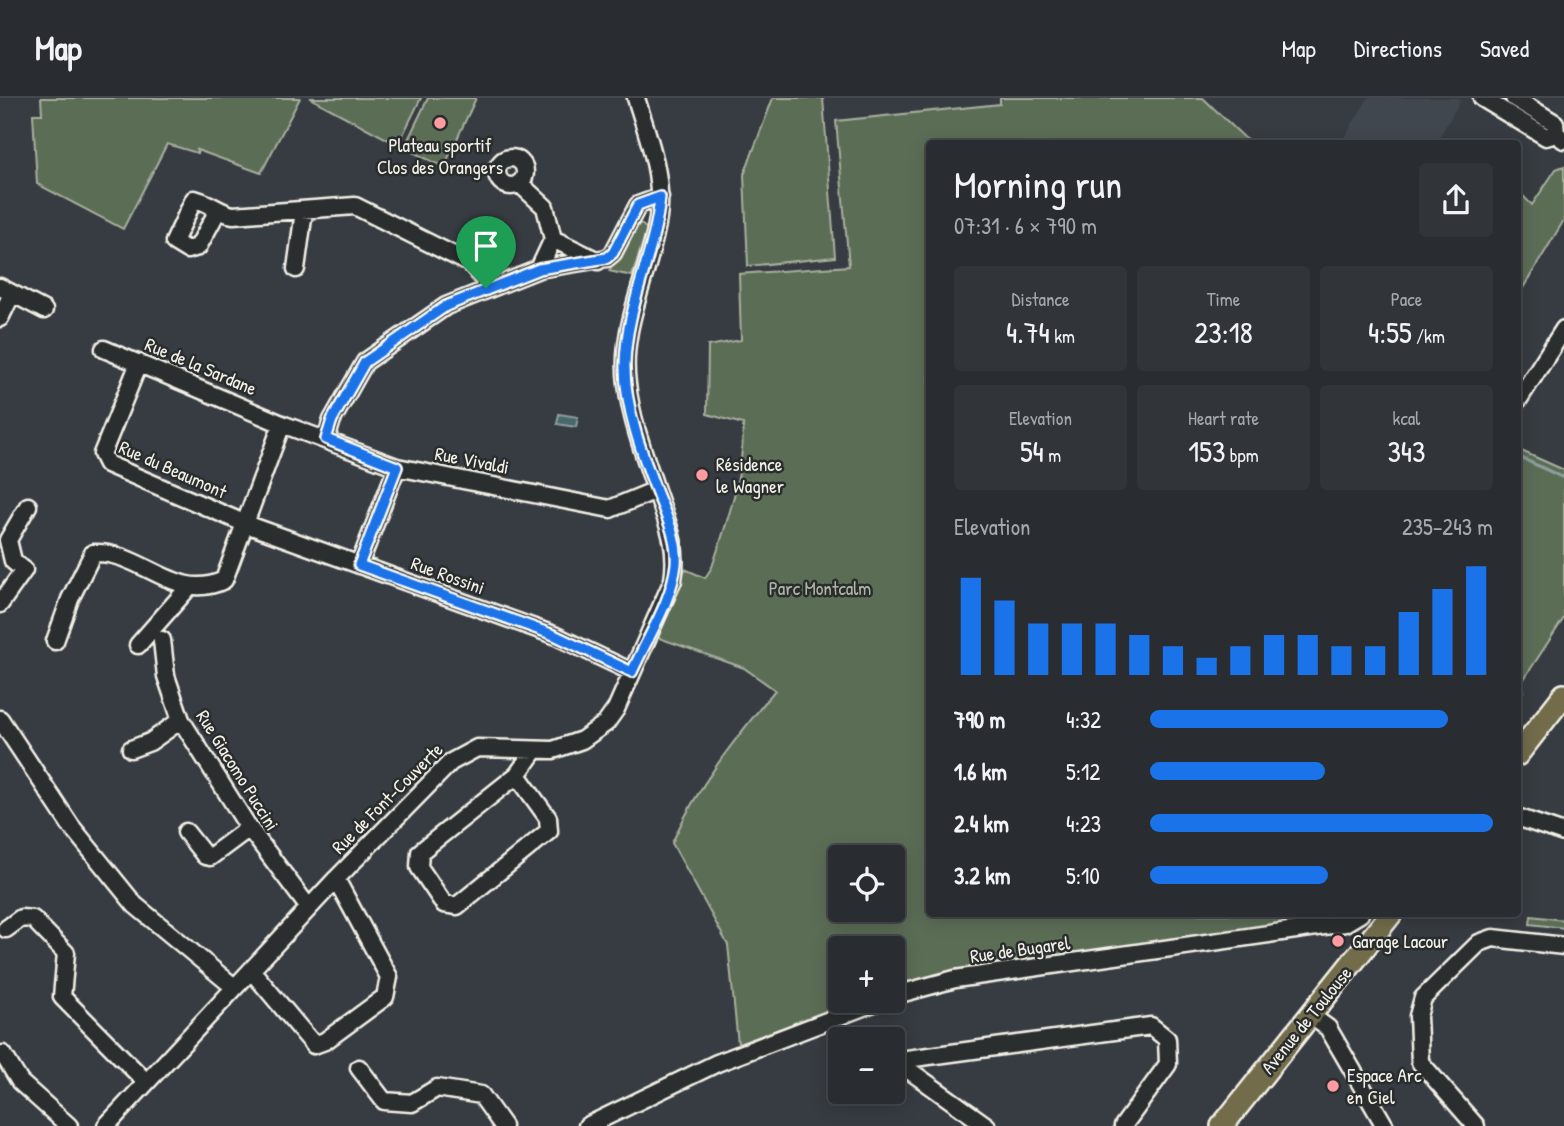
<!DOCTYPE html>
<html lang="en">
<head>
<meta charset="utf-8">
<style>
  :root { --surface:#292d32; --page:#31353a; --text:#f1f3f6; --muted:#a5a8ac; --line:#45494d; --accent:#1a73e8 }
  body { margin:0; font-family:"Patrick Hand",sans-serif; background:var(--page); color:var(--text); height:100vh; display:flex; flex-direction:column; font-size:26px; white-space:nowrap }
  * { box-sizing:border-box; margin:0 }
  p { font-size:23px; color:var(--muted) }
  .icon { flex:none; width:38px; height:38px; fill:none; stroke:currentColor; stroke-width:2; stroke-linecap:round; stroke-linejoin:round }
  .map { position:relative; flex:1; overflow:hidden }
  .details { position:absolute; left:926px; top:42px; width:595px; height:777px; display:flex; flex-direction:column; background:var(--surface); border-radius:7px; box-shadow:0 4px 18px #0003,0 0 0 2px var(--line) }
  .details>* { flex:none }
  .fabs { position:absolute; left:828px; top:747px; display:grid; gap:14px }
  .fabs a { display:grid; place-items:center; width:77px; height:77px; border-radius:7px; background:var(--surface); box-shadow:0 4px 18px #0003,0 0 0 2px var(--line); font-size:35px }
  .pin { position:absolute; display:grid; place-items:center; width:60px; height:60px; color:#fff; margin:-72px -30px; border-radius:50% 50% 50% 0; rotate:-45deg; box-shadow:0 0 7px #0007 }
  .pin .icon { rotate:45deg }
  .round { display:grid; place-items:center; flex:none; width:74px; height:74px; border-radius:7px; background:var(--page) }
  .head { display:flex; align-items:center; justify-content:space-between; height:119px; padding:0 28px }
  h1 { font-size:38px; font-weight:600; line-height:52px }
  .stats { display:grid; grid-template-columns:repeat(3,1fr); gap:10px; height:119px; padding:7px 28px }
  .stats div { display:grid; align-content:center; border-radius:7px; background:var(--page); text-align:center }
  .stats b { font-size:30px; font-weight:600 }
  .stats small { font-size:19px; font-weight:400 }
  .stats p { font-size:19px }
  .chart { height:196px; padding:14px 28px }
  .chart p { display:flex; justify-content:space-between }
  .chart svg { width:100%; height:126px; margin-top:7px; stroke:var(--accent); stroke-width:6 }
  ul { padding:0 28px; list-style:none; font-size:23px }
  li { display:grid; grid-template-columns:112px 84px 1fr; align-items:center; height:52px }
  li i { height:18px; border-radius:9px; background:var(--accent) }
  header { display:flex; align-items:center; gap:42px; box-sizing:border-box; height:98px; padding:0 35px; background:var(--surface); border-bottom:2px solid var(--line) }
  header strong { font-size:33px }
  nav { display:flex; gap:38px; margin-inline-start:auto; font-size:24px }
  .map>svg:first-child { display:block }
  .built { fill:#404650 }
  .green { fill:#5c6d56; stroke:#a8af9f; stroke-width:2; fill-rule:evenodd }
  .water { fill:#4a676d; stroke:#8e9e9e; stroke-width:2 }
  .lines { fill:none; stroke-linecap:round; stroke-linejoin:round }
  .stream { stroke:#8e9e9e; stroke-width:3.5 }
  .minor-casing { stroke:#f4f1e8; stroke-width:21 }
  .major-casing { stroke:#f4f1e8; stroke-width:26 }
  .minor { stroke:#2a2d2e; stroke-width:16 }
  .major { stroke:#726c4b; stroke-width:21 }
  .route-casing { stroke:#fff; stroke-width:14 }
  .route { stroke:#1a73e8; stroke-width:9 }
  .poi-dot { fill:#ff9aa2; stroke:#2a2d2e; stroke-width:2.5 }
  .labels { text-anchor:middle; stroke-width:5; stroke-linejoin:round; paint-order:stroke }
  .poi-label { font-size:19px; fill:#f4f1e8; stroke:#2a2d2e; text-anchor:start }
  .street-label { font-size:19px; fill:#f4f1e8; stroke:#2a2d2e }
  .park-label { font-size:19px; fill:#b0b6a6; stroke:#2a2d2e }
</style>
</head>
<body>
<header>
<strong>Map</strong>
<nav><a>Map</a><a>Directions</a><a>Saved</a></nav>
</header>
<div class="map">
<svg width="1564" height="1028" viewBox="0 0 1564 1028">
  <rect width="100%" height="100%" fill="#373c42"/>
  <filter id="ink" filterUnits="userSpaceOnUse"><feTurbulence type="fractalNoise" baseFrequency=".0143" numOctaves="2"/><feDisplacementMap in="SourceGraphic" scale="14" xChannelSelector="R" yChannelSelector="G"/><feConvolveMatrix kernelMatrix="1 2 1 2 8 2 1 2 1" color-interpolation-filters="sRGB"/></filter>
  <g filter="url(#ink)">
    <path class="built" d="M 1368,0 L 1457,0 L 1461,2 L 1436,45 L 1354,45 L 1344,40 Z"/>
    <path class="green" d="M 41,0 L 300,0 L 261,75 L 197,52 L 197,55 L 167,46 L 123,131 L 37,86 L 33,16 L 42,16 Z
      M 310,0 L 421,0 L 398,47 Z
      M 428,0 L 476,0 L 444,69 L 404,50 Z
      M 773,0 L 823,0 L 835,159 L 748,168 L 744,77 Z
      M 1000,0 L 1203,0 L 1250,45 L 929,46 L 929,816 L 1335,816 L 1331,821 L 947,875 L 893,890 L 892,850 L 840,850 L 840,903 L 857,903 L 738,946 L 728,847 L 672,745 C 697,688 736,640 775,592 L 744,570 L 656,539 L 685,471 L 705,480 L 712,469 C 728,421 744,377 743,326 L 707,316 L 708,248 L 741,242 L 739,176 L 849,168 L 836,23 L 1000,6 ZM 840,760 L 892,760 L 892,812 L 840,812 Z
      M 1564,68 L 1564,122 L 1517,200 L 1517,92 L 1532,107 L 1556,71 Z
      M 640,125 L 647,131 L 632,178 L 609,173 L 633,126 Z
      M 1517,351 L 1564,372 L 1564,520 L 1522,584 L 1523,594 L 1517,601 Z
      M 1531,818 L 1564,822 L 1564,830 L 1530,826 Z"/>
    <path class="water" d="M 559,316 L 578,319 L 576,329 L 557,326 Z"/>
    <g class="lines">
      <path class="stream" d="M 1517,358 L 1564,380"/>
      <g class="minor-casing">
        <path id="minor" d="M 1482,0 L 1546,39 L 1556,36 L 1564,42
          M 1514,0 L 1555,25 L 1556,36
          M497 74a14 14 0 1 1 28 0a14 14 0 1 1-28 0Z
          M 519,85 L 545,109 L 553,141 L 539,171
          M 217,114 L 198,149 L 187,152 L 174,144 L 194,101 C 210,104 217,114 233,117 L 355,108 L 471,166 L 484,181 L 486,190
          M 553,141 L 598,163
          M 296,171 L 304,113
          M 0,189 L 44,212
          M 0,220 L 12,196
          M 104,251 L 282,326 L 397,369 L 610,411 L 656,392
          M 139,265 L 102,356 L 107,366 L 246,426 L 554,537 L 632,574
          M 1519,301 L 1564,231
          M 326,341 L 332,322 L 365,264 L 446,208 L 539,171 L 607,160 L 613,155 L 638,107 L 660,99
          M 359,467 L 397,369
          M 0,506 L 24,472 L 13,463 L 8,442 L 28,408
          M 162,542 L 166,578 L 181,622 L 249,730 L 309,810
          M 55,543 L 70,501 L 93,455 C 141,452 176,506 224,482 L 282,326
          M 138,547 L 189,489
          M 0,621 L 71,728 L 135,807 L 234,889
          M 131,651 L 150,644 L 181,622
          M 517,677 L 548,720 L 549,733 L 457,808 L 444,806 L 419,769 L 420,754 L 517,677 L 534,653
          M 1517,719 L 1564,735
          M 186,734 L 205,758 L 210,759 L 249,730
          M 6,831 L 21,820 L 33,821 L 66,855 L 62,899 L 146,984
          M 251,872 L 314,947 L 325,943 L 385,899 L 389,879 L 336,781
          M 892,898 L 955,881 L 1345,825 L 1360,816
          M 1310,917 L 1328,930 L 1385,1028
          M 3,956 L 20,984 L 69,1028
          M 892,963 L 1151,928 L 1167,941 L 1168,966 L 1123,1028
          M 896,963 L 987,1028
          M 359,970 L 384,1003 L 412,1005 L 437,990 L 481,997 L 503,1028
          M 106,1028 L 336,781 L 451,664 L 477,650 L 553,652 L 582,642 L 606,625 L 616,611 L 673,482 C 679,445 666,423 655,389 C 644,356 631,321 627,286 C 619,228 650,176 658,120 C 664,79 648,39 636,0
          M 587,1028 L 717,965 L 879,903
          M 1476,1028 L 1420,964 L 1418,918 L 1423,900 L 1479,845 L 1493,840 L 1564,848"/>
      </g>
      <g class="major-casing">
        <path id="major" d="M 1517,657 L 1564,597
          M 1222,1028 L 1391,816"/>
      </g>
      <use href="#minor" class="minor"/>
      <use href="#major" class="major"/>
    </g>
  </g>
  <g class="lines" filter="url(#ink)">
    <g class="route-casing">
      <path id="route" d="M 660,99 C 655,156 626,209 625,266 C 624,307 642,356 657,395 C 666,418 678,440 676,466 C 672,503 647,540 632,574 L 554,537 L 359,467 L 397,369 L 326,341 L 332,322 L 365,264 L 446,208 L 539,171 L 607,160 L 613,155 L 638,107 Z"/>
    </g>
    <use href="#route" class="route"/>
  </g>
  <g class="poi-dot">
    <circle cx="440" cy="25" r="7"/>
    <circle cx="702" cy="377" r="7"/>
    <circle cx="1338" cy="843" r="7"/>
    <circle cx="1333" cy="988" r="7"/>
  </g>
  <g class="labels">
    <g class="poi-label">
      <text x="440" y="54" text-anchor="middle">Plateau sportif<tspan x="440" dy="22">Clos des Orangers</tspan></text>
      <text x="716" y="373">Résidence<tspan x="716" dy="22">le Wagner</tspan></text>
      <text x="1352" y="850">Garage Lacour</text>
      <text x="1347" y="984">Espace Arc<tspan x="1347" dy="22">en Ciel</tspan></text>
    </g>
    <g class="street-label">
      <text transform="translate(201 268) rotate(23)" y="7">Rue de la Sardane</text>
      <text transform="translate(472 362) rotate(11)" y="7">Rue Vivaldi</text>
      <text transform="translate(173 371) rotate(24)" y="7">Rue du Beaumont</text>
      <text transform="translate(448 477) rotate(20)" y="7">Rue Rossini</text>
      <text transform="translate(238 672) rotate(58)" y="7">Rue Giacomo Puccini</text>
      <text transform="translate(387 700) rotate(-45)" y="7">Rue de Font-Couverte</text>
      <text transform="translate(1020 851) rotate(-8)" y="7">Rue de Bugarel</text>
      <text transform="translate(1306 922) rotate(-51)" y="7">Avenue de Toulouse</text>
    </g>
    <g class="park-label">
      <text x="820" y="497">Parc Montcalm</text>
    </g>
  </g>
</svg>
<div class="fabs">
<a><svg class="icon" aria-label="locate" viewBox="0 0 24 24"><circle cx="12" cy="12" r="6"/><path d="M12 2v4M12 18v4M2 12h4M18 12h4"/></svg></a>
<a>+</a>
<a>−</a>
</div>
<div class="pin" style="left:486px;top:190px;background:#1e9e55"><svg class="icon" aria-label="arrive" viewBox="0 0 24 24"><path d="M6 21V4h12l-3 4 3 4H6"/></svg></div>
<section class="details">
<div class="head"><div><h1>Morning run</h1><p>07:31 · 6 × 790 m</p></div><a class="round"><svg class="icon" aria-label="share" viewBox="0 0 24 24"><path d="M12 15V3M7 8l5-5 5 5M5 13v7h14v-7"/></svg></a></div>
<div class="stats">
<div><p>Distance</p><b>4.74<small> km</small></b></div>
<div><p>Time</p><b>23:18</b></div>
<div><p>Pace</p><b>4:55<small> /km</small></b></div>
</div>
<div class="stats">
<div><p>Elevation</p><b>54<small> m</small></b></div>
<div><p>Heart rate</p><b>153<small> bpm</small></b></div>
<div><p>kcal</p><b>343</b></div>
</div>
<div class="chart"><p><span>Elevation</span>235–243 m</p>
<svg viewBox="0 0 160 44" preserveAspectRatio="none"><path d="M5 44V10M15 44V18M25 44V26M35 44V26M45 44V26M55 44V30M65 44V34M75 44V38M85 44V34M95 44V30M105 44V30M115 44V34M125 44V34M135 44V22M145 44V14M155 44V6"/></svg>
</div>
<ul>
<li><b>790 m</b>4:32<i style="width:87%"></i></li>
<li><b>1.6 km</b>5:12<i style="width:51%"></i></li>
<li><b>2.4 km</b>4:23<i style="width:100%"></i></li>
<li><b>3.2 km</b>5:10<i style="width:52%"></i></li>
</ul>
</section>
</div>
</body>
</html>
